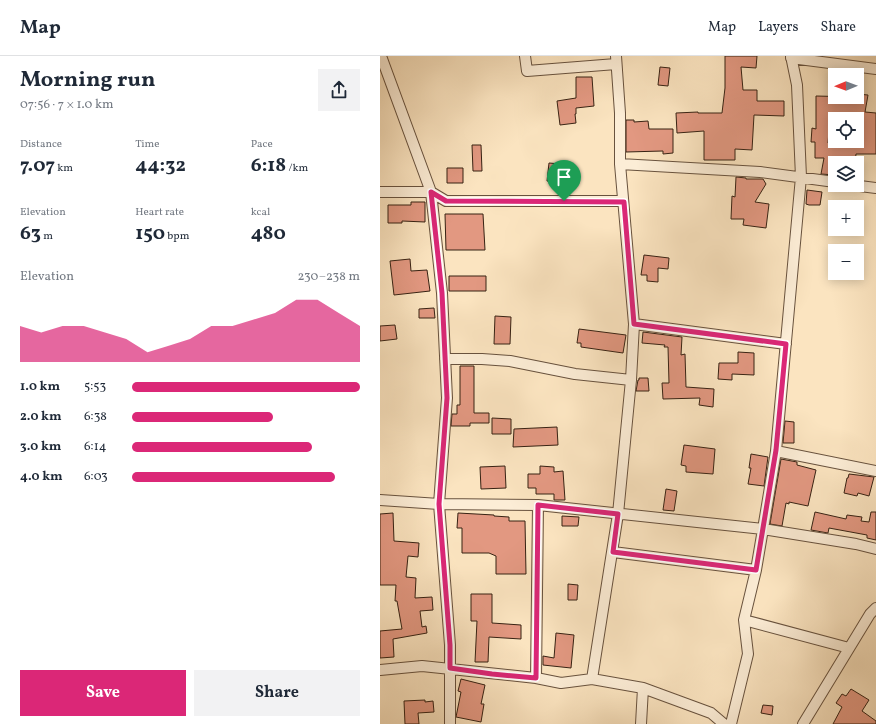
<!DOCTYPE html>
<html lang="en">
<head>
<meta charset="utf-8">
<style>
  :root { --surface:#fff; --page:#f2f2f3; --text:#1f2937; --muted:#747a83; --line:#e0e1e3; --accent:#db2777 }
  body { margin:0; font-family:Vollkorn,serif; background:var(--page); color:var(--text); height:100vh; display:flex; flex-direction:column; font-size:15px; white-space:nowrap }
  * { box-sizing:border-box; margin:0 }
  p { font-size:13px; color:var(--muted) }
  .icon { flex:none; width:22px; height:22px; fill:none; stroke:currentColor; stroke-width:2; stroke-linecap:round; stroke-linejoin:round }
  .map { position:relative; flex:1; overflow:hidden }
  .details { display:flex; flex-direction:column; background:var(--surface); width:380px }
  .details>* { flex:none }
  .needle { width:26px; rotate:269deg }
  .buttons { position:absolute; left:448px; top:12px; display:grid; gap:8px }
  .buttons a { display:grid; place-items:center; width:36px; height:36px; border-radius:0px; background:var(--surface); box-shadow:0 2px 10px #0003; font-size:20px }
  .pin { position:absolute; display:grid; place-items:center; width:34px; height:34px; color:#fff; margin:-41px -17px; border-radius:50% 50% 50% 0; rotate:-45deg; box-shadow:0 0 4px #0007 }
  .pin .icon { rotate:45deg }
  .round { display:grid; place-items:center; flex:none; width:42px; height:42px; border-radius:0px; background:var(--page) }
  .overview { display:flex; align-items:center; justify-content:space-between; height:68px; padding:0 20px }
  h1 { font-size:22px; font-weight:700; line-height:30px }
  .metrics { display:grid; grid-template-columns:repeat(3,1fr); gap:6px; height:68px; padding:4px 20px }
  .metrics div { display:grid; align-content:center }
  .metrics b { font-size:20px; font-weight:700 }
  .metrics small { font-size:11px; font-weight:400 }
  .metrics p { font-size:11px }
  .chart { height:112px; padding:8px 20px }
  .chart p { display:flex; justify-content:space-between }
  .chart svg { width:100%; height:72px; margin-top:4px; fill:var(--accent); opacity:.7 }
  .action { display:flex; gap:8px; margin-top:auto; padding:8px 20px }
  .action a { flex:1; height:46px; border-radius:0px; background:var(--accent); color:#fff; font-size:16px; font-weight:700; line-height:46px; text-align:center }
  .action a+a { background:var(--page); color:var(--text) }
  ul { padding:0 20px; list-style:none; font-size:13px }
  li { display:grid; grid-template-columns:64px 48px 1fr; align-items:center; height:30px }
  li i { height:10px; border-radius:5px; background:var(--accent) }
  header { display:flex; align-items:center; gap:24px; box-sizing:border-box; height:56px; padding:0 20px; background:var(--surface); border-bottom:1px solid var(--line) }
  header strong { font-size:19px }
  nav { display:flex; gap:22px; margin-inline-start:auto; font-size:14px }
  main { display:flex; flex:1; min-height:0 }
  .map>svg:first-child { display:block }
  .building { fill:#e29881; stroke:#372213; fill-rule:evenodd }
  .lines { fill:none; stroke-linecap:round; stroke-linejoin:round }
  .minor-casing { stroke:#68523e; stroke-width:12 }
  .minor { stroke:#fcedd6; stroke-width:10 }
  .route-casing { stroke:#fff; stroke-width:8 }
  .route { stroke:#db2777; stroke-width:5 }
</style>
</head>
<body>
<header>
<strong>Map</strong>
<nav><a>Map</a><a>Layers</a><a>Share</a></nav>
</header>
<main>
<section class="details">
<div class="overview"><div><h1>Morning run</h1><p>07:56 · 7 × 1.0 km</p></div><a class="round"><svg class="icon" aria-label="share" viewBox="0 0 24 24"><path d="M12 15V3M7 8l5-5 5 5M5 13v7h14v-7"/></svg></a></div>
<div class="metrics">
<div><p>Distance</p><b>7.07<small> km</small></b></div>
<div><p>Time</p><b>44:32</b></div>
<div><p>Pace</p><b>6:18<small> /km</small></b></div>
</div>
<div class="metrics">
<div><p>Elevation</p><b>63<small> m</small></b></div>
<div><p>Heart rate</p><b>150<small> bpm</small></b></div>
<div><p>kcal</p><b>480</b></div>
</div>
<div class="chart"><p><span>Elevation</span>230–238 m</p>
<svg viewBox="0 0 160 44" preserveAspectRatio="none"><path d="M0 44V22L10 26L20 22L30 22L40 26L50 30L60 38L70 34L80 30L90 22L100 22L110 18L120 14L130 6L140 6L150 14L160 22V44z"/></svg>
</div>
<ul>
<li><b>1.0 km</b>5:53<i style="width:100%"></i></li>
<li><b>2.0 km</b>6:38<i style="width:62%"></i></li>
<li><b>3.0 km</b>6:14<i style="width:79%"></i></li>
<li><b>4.0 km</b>6:03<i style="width:89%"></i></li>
</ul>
<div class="action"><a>Save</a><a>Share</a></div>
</section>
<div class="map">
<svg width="496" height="668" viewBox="0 0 496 668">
  <rect width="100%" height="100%" fill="#fbe4c0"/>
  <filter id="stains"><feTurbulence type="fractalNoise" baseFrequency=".005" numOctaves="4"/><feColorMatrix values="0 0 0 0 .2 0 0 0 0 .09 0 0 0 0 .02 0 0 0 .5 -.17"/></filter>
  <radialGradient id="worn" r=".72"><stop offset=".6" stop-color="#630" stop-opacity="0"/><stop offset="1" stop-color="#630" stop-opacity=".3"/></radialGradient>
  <path class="building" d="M 345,0 L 377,0 L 376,12 L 361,11 L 363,34 L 377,34 L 377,45 L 404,45 L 404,60 L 374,59 L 372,94 L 355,93 L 355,104 L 324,104 L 324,75 L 297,77 L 296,57 L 318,56 L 318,57 L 342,57 L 345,32 Z
    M 280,11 L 290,12 L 288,30 L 278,29 Z
    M 196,21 L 212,21 L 214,50 L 196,52 L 196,58 L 195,58 L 196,67 L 180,69 L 177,45 L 196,42 Z
    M 477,38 L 488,39 L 485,56 L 496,57 L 496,98 L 476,98 L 475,107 L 455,104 L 455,119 L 441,118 L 444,102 L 435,102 L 435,86 L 431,86 L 432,72 L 436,73 L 436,40 L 477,41 ZM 450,63 L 477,63 L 477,85 L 467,85 L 466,89 L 448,87 Z
    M 246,64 L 254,64 L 254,66 L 268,65 L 269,73 L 293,73 L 293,97 L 283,98 L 283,95 L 246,96 Z
    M 92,89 L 101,89 L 102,115 L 93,115 Z
    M 169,107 L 192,109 L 190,127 L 167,125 Z
    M 67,112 L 83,112 L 83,127 L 67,127 Z
    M 356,121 L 366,122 L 366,123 L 383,123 L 386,128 L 375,146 L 389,148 L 386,172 L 363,169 L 364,163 L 351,163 L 352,140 L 355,141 Z
    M 427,134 L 442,136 L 440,149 L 429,149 L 426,148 Z
    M 31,146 L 45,146 L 45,166 L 22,165 L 22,167 L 8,167 L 8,149 L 31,149 Z
    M 65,158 L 103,158 L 105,194 L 66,194 Z
    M 264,199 L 289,202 L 288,213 L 278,212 L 278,226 L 267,225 L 267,219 L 261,219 Z
    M 30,203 L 31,215 L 47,214 L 50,235 L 14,239 L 10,205 Z
    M 69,220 L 106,220 L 106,235 L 69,235 Z
    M 54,252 L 55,262 L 39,262 L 39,253 Z
    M 115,260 L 131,261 L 130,288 L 114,288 Z
    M 15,269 L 17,283 L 0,285 L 0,270 Z
    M 199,273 L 246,279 L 243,297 L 201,291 L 201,287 L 197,287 Z
    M 263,276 L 302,281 L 301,299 L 305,298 L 306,331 L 334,333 L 333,351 L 319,349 L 320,342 L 283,343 L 282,327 L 289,327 L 288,291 L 284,291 L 285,289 L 262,287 Z
    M 358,296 L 374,297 L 374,319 L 352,318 L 352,324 L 338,323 L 339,307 L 358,307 Z
    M 80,310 L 94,310 L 94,357 L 109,357 L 109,367 L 90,367 L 90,370 L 71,370 L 72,358 L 77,358 L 77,349 L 80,349 Z
    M 259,322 L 268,322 L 269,335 L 256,335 L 258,324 L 259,324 Z
    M 112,362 L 131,363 L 131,378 L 112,378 Z
    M 405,365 L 414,366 L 414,387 L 403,387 Z
    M 177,371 L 178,389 L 133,391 L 134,373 Z
    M 304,389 L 335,393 L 333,418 L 306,416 L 306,410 L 301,409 Z
    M 371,398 L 388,401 L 384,430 L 368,428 L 371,412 L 369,412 Z
    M 401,403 L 417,406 L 417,409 L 436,414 L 428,450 L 409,446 L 409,448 L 406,447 L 402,470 L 390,468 Z
    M 125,410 L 126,432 L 101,433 L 100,411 Z
    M 160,410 L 174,411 L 174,416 L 183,415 L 185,444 L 174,444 L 174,438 L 156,438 L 156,432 L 148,432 L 148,418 L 160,418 Z
    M 469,418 L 494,421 L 489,440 L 478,437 L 477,440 L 464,437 L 467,422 L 468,422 Z
    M 286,433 L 297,435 L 294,455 L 283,454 Z
    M 435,456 L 466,463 L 467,459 L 482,461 L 481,465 L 489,466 L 491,456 L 496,456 L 496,484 L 487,482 L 487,479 L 449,472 L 448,477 L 431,474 Z
    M 13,457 L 14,485 L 39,487 L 38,501 L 28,500 L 26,521 L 36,522 L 35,542 L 52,541 L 53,554 L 40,555 L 42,571 L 46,570 L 47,577 L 13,583 L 14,601 L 0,602 L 0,575 L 22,573 L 17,545 L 15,545 L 16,529 L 0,529 L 0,458 Z
    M 78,457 L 114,459 L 114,460 L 129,461 L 129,465 L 145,465 L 146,518 L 116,518 L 116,500 L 109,497 L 82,497 L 82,472 L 77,472 Z
    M 182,460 L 199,461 L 198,470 L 182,470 Z
    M 188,528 L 198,529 L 197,544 L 188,544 Z
    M 91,538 L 112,538 L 112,567 L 141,569 L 141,583 L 109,581 L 108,606 L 95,606 L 97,565 L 91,565 Z
    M 176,577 L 194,579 L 191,612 L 163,609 L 163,600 L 174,602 Z
    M 81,623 L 105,629 L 101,648 L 104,648 L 101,666 L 76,661 L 81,636 L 78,635 Z
    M 471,633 L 489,644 L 482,655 L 496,665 L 496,668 L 453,668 L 462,651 L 456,647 L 462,638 L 466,640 Z
    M 45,644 L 45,646 L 53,645 L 54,656 L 38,657 L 39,668 L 25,668 L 24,645 Z
    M 383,649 L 393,650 L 392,659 L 381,657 Z"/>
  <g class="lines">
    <g class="minor-casing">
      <path id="minor" d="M 1,0 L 51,136 L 62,237 L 67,342 L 59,448 L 70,589 L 70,668
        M 145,0 L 147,15 L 236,8
        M 411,0 L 417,29 L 421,121 L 396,395 L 383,473 L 476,488 L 496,493
        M 411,2 L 496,13
        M 240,108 L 380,116 L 455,126
        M 472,129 L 496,132
        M 0,136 L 51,136 L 66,145 L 243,145
        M 254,268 L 406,288
        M 65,303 L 102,303 L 130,305 L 195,318 L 251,324
        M 396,395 L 496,415
        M 0,444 L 59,448 L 158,449 L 383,473 L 376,514 L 364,564 L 368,598 L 351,668
        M 233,496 L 376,514
        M 364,564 L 469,592
        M 0,614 L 42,610 L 156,622 L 181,627 L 212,623 L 263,632 L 331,657 L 344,668
        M 156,622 L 158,449
        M 212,623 L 238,458 L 251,324 L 254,268 L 240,108 L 240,57 L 236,0
        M 261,668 L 263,632
        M 423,668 L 490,558 L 496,552"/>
    </g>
    <use href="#minor" class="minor"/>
  </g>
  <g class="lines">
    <g class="route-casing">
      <path id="route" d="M 51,136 L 66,145 L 244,146 L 254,268 L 406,288 L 396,394 L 376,514 L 233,496 L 238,458 L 158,449 L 156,622 L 112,618 L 70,612 L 70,589 L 59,448 L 67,342 L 62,237 Z"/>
    </g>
    <use href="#route" class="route"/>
  </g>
  <rect width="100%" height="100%" filter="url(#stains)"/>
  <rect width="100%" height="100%" fill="url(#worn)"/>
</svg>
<div class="buttons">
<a><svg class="needle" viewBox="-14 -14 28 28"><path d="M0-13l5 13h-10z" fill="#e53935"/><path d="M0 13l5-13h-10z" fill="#747a83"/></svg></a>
<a><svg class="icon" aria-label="locate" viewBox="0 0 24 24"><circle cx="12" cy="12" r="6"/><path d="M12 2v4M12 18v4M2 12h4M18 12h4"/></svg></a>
<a><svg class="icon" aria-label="layers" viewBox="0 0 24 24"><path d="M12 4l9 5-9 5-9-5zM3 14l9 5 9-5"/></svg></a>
<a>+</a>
<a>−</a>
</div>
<div class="pin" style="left:184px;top:145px;background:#1e9e55"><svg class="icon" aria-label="arrive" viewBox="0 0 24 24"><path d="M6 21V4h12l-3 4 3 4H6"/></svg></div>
</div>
</main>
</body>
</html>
